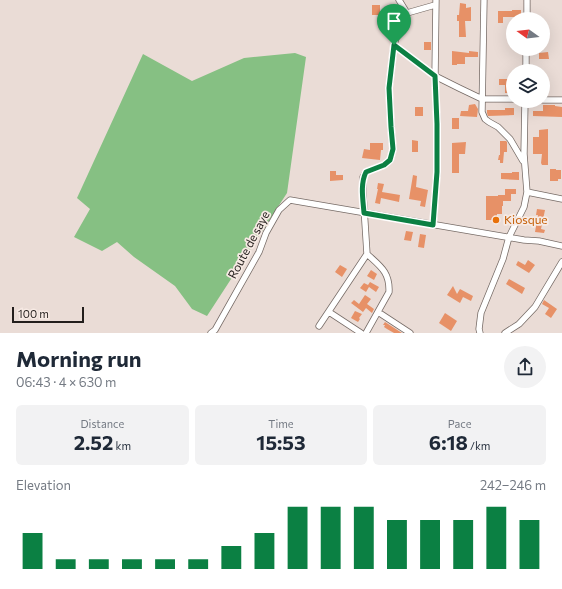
<!DOCTYPE html>
<html lang="en">
<head>
<meta charset="utf-8">
<style>
  :root { --surface:#fff; --page:#f2f2f3; --text:#1f2937; --muted:#747a83; --accent:#0b8043 }
  body { margin:0; font-family:Commissioner,sans-serif; background:var(--page); color:var(--text); height:100vh; display:flex; flex-direction:column; font-size:15px; white-space:nowrap }
  * { box-sizing:border-box; margin:0 }
  p { font-size:13px; color:var(--muted) }
  .icon { flex:none; width:22px; height:22px; fill:none; stroke:currentColor; stroke-width:2; stroke-linecap:round; stroke-linejoin:round }
  .map { position:relative; height:333px; overflow:hidden }
  .panel { display:flex; flex-direction:column; background:var(--surface); flex:1 }
  .panel>* { flex:none }
  .needle { width:26px; rotate:285deg }
  .controls { position:absolute; left:506px; top:12px; display:grid; gap:8px }
  .controls a { display:grid; place-items:center; width:44px; height:44px; border-radius:50%; background:var(--surface); box-shadow:0 4px 16px #0002; font-size:20px }
  .scale { position:absolute; left:12px; bottom:10px; width:72px; box-sizing:border-box; padding-left:4px; border:2px solid #231e1c; border-top:0; font-size:11px; line-height:14px; white-space:nowrap; color:#231e1c; -webkit-text-stroke:3px #f7eae4; paint-order:stroke }
  .pin { position:absolute; display:grid; place-items:center; width:34px; height:34px; color:#fff; margin:-41px -17px; border-radius:50% 50% 50% 0; rotate:-45deg; box-shadow:0 0 4px #0007 }
  .pin .icon { rotate:45deg }
  .round { display:grid; place-items:center; flex:none; width:42px; height:42px; border-radius:21px; background:var(--page) }
  .summary { display:flex; align-items:center; justify-content:space-between; height:68px; padding:0 16px }
  h1 { font-size:22px; font-weight:700; line-height:30px }
  .stats { display:grid; grid-template-columns:repeat(3,1fr); gap:6px; height:68px; padding:4px 16px }
  .stats div { display:grid; align-content:center; border-radius:6px; background:var(--page); text-align:center }
  .stats b { font-size:20px; font-weight:700 }
  .stats small { font-size:11px; font-weight:400 }
  .stats p { font-size:11px }
  .chart { height:112px; padding:8px 16px }
  .chart p { display:flex; justify-content:space-between }
  .chart svg { width:100%; height:72px; margin-top:4px; stroke:var(--accent); stroke-width:6 }
  .map>svg:first-child { display:block }
  .green { fill:#86c083 }
  .building { fill:#e79167 }
  .lines { fill:none; stroke-linecap:round; stroke-linejoin:round }
  .street-casing { stroke:#766b66; stroke-width:7 }
  .street { stroke:#fff; stroke-width:5.5 }
  .route-casing { stroke:#fff; stroke-width:8 }
  .route { stroke:#0b8043; stroke-width:5 }
  .food-dot { fill:#e8710a; stroke:#f7eae4; stroke-width:1.5 }
  .labels { text-anchor:middle; stroke-width:3.5; stroke-linejoin:round; paint-order:stroke }
  .food-label { font-size:12px; fill:#c56008; stroke:#f7eae4; text-anchor:start }
  .street-label { font-size:12px; fill:#231e1c; stroke:#f7eae4 }
</style>
</head>
<body>
<div class="map">
<svg width="562" height="333" viewBox="0 0 562 333">
  <rect width="100%" height="100%" fill="#eadcd6"/>
  <path class="green" d="M 295,53 L 306,57 L 287,193 L 207,316 L 192,309 L 175,286 L 134,257 L 117,242 L 102,251 L 74,237 L 90,209 L 77,198 L 143,54 L 192,81 L 244,58 Z"/>
  <path class="building" d="M 460,3 L 466,4 L 466,8 L 471,7 L 471,21 L 465,21 L 466,37 L 459,37 L 459,21 L 457,21 L 457,15 L 459,15 Z
    M 372,5 L 380,5 L 380,15 L 372,15 Z
    M 512,10 L 521,10 L 521,18 L 517,19 L 517,17 L 503,17 L 503,23 L 498,23 L 498,11 L 512,11 Z
    M 424,42 L 431,42 L 431,50 L 424,50 Z
    M 452,51 L 469,53 L 469,51 L 478,52 L 478,57 L 465,57 L 465,64 L 457,64 L 457,65 L 452,65 Z
    M 548,52 L 549,59 L 539,59 L 539,53 Z
    M 499,79 L 512,79 L 512,93 L 505,93 L 505,85 L 499,85 Z
    M 475,104 L 478,109 L 477,117 L 460,116 L 461,111 L 468,111 L 469,105 Z
    M 543,105 L 555,105 L 555,106 L 562,107 L 562,117 L 533,116 L 533,111 L 543,111 Z
    M 415,107 L 423,107 L 423,116 L 415,116 Z
    M 505,108 L 514,108 L 514,115 L 488,116 L 487,113 L 487,110 L 505,110 Z
    M 452,118 L 459,118 L 459,129 L 452,129 Z
    M 548,129 L 548,165 L 542,165 L 541,163 L 542,154 L 533,154 L 533,137 L 539,137 L 539,130 Z
    M 412,140 L 418,141 L 418,152 L 412,152 Z
    M 500,141 L 506,141 L 507,142 L 507,152 L 504,152 L 503,163 L 500,163 L 500,160 L 498,160 L 499,155 L 500,155 Z
    M 466,142 L 465,154 L 459,154 L 459,173 L 452,173 L 452,143 Z
    M 370,143 L 383,143 L 383,150 L 381,150 L 380,160 L 362,158 L 364,149 L 370,150 Z
    M 550,169 L 556,169 L 556,170 L 561,170 L 561,179 L 558,179 L 558,181 L 550,181 Z
    M 330,171 L 336,171 L 336,175 L 343,175 L 343,180 L 330,181 Z
    M 512,172 L 519,172 L 519,180 L 501,179 L 501,173 L 512,173 Z
    M 413,175 L 417,176 L 416,187 L 428,190 L 425,207 L 420,206 L 421,201 L 409,199 Z
    M 378,183 L 384,184 L 382,192 L 400,195 L 399,202 L 381,198 L 380,204 L 375,203 L 378,189 L 377,189 Z
    M 505,189 L 516,189 L 516,194 L 511,194 L 511,201 L 503,201 L 503,206 L 502,206 L 502,214 L 497,214 L 497,220 L 486,220 L 486,196 L 498,196 L 498,195 L 505,195 Z
    M 537,209 L 545,210 L 541,229 L 545,230 L 544,233 L 535,232 L 538,215 L 536,215 Z
    M 406,231 L 413,232 L 411,241 L 404,240 Z
    M 420,234 L 426,235 L 424,248 L 418,247 Z
    M 528,260 L 535,265 L 529,273 L 516,265 L 518,261 L 525,265 Z
    M 340,265 L 347,269 L 342,277 L 335,272 Z
    M 371,270 L 377,274 L 374,280 L 367,276 Z
    M 509,279 L 525,288 L 522,294 L 506,284 Z
    M 370,282 L 379,287 L 376,292 L 369,287 L 366,292 L 360,288 L 364,283 L 368,285 Z
    M 453,286 L 457,294 L 460,289 L 473,296 L 471,301 L 463,297 L 460,303 L 447,295 Z
    M 365,295 L 371,299 L 367,304 L 374,309 L 372,313 L 366,308 L 363,312 L 351,303 L 354,300 L 359,304 Z
    M 544,300 L 557,309 L 551,318 L 545,314 L 549,308 L 542,304 Z
    M 355,311 L 362,314 L 359,318 L 360,319 L 358,322 L 351,318 Z
    M 445,313 L 457,321 L 451,331 L 439,323 Z
    M 385,322 L 402,333 L 394,333 L 387,329 L 384,327 L 385,325 L 383,325 Z"/>
  <g class="lines">
    <g class="street-casing">
      <path id="street" d="M 399,0 L 407,13
        M 484,0 L 482,112 L 485,119 L 489,122 L 498,127 L 510,139 L 523,161
        M 527,19 L 527,0
        M 394,45 L 435,76 L 459,88 L 482,99 L 513,99
        M 526,71 L 526,49
        M 543,100 L 562,100
        M 527,192 L 562,199
        M 433,225 L 437,171 L 437,124 L 435,76 L 436,0
        M 329,312 L 361,333
        M 378,312 L 410,333
        M 319,326 L 367,254 L 363,192 L 363,177 L 366,172 L 384,165 L 390,160 L 393,149 L 391,127 L 389,88 L 394,45 L 399,28 L 407,13 L 435,5
        M 211,333 L 215,330 L 259,252 L 266,233 L 279,210 L 290,200 L 524,240 L 539,241 L 562,246
        M 366,333 L 389,292 C 390,272 380,266 367,254
        M 480,333 L 479,329 L 481,313 L 503,259 L 509,237 L 524,207 L 527,192 L 524,154 L 525,101
        M 505,333 L 519,324 L 535,307 L 562,262"/>
    </g>
    <use href="#street" class="street"/>
  </g>
  <g class="lines">
    <g class="route-casing">
      <path id="route" d="M 394,45 L 435,76 L 437,124 L 437,172 L 433,225 L 364,213 C 363,200 360,184 366,172 L 384,165 L 390,160 L 393,149 L 391,127 L 389,88 Z"/>
    </g>
    <use href="#route" class="route"/>
  </g>
  <circle class="food-dot" cx="496" cy="220" r="4"/>
  <g class="labels">
    <g class="food-label">
      <text x="504" y="224">Kiosque</text>
    </g>
    <g class="street-label">
      <text transform="translate(249 245) rotate(-62)" y="4">Route de saye</text>
    </g>
  </g>
</svg>
<div class="controls">
<a><svg class="needle" viewBox="-14 -14 28 28"><path d="M0-13l5 13h-10z" fill="#e53935"/><path d="M0 13l5-13h-10z" fill="#747a83"/></svg></a>
<a><svg class="icon" aria-label="layers" viewBox="0 0 24 24"><path d="M12 4l9 5-9 5-9-5zM3 14l9 5 9-5"/></svg></a>
</div>
<div class="scale">100 m</div>
<div class="pin" style="left:394px;top:45px;background:#1e9e55"><svg class="icon" aria-label="arrive" viewBox="0 0 24 24"><path d="M6 21V4h12l-3 4 3 4H6"/></svg></div>
</div>
<section class="panel">
<div class="summary"><div><h1>Morning run</h1><p>06:43 · 4 × 630 m</p></div><a class="round"><svg class="icon" aria-label="share" viewBox="0 0 24 24"><path d="M12 15V3M7 8l5-5 5 5M5 13v7h14v-7"/></svg></a></div>
<div class="stats">
<div><p>Distance</p><b>2.52<small> km</small></b></div>
<div><p>Time</p><b>15:53</b></div>
<div><p>Pace</p><b>6:18<small> /km</small></b></div>
</div>
<div class="chart"><p><span>Elevation</span>242–246 m</p>
<svg viewBox="0 0 160 44" preserveAspectRatio="none"><path d="M5 44V22M15 44V38M25 44V38M35 44V38M45 44V38M55 44V38M65 44V30M75 44V22M85 44V6M95 44V6M105 44V6M115 44V14M125 44V14M135 44V14M145 44V6M155 44V14"/></svg>
</div>
</section>
</body>
</html>
